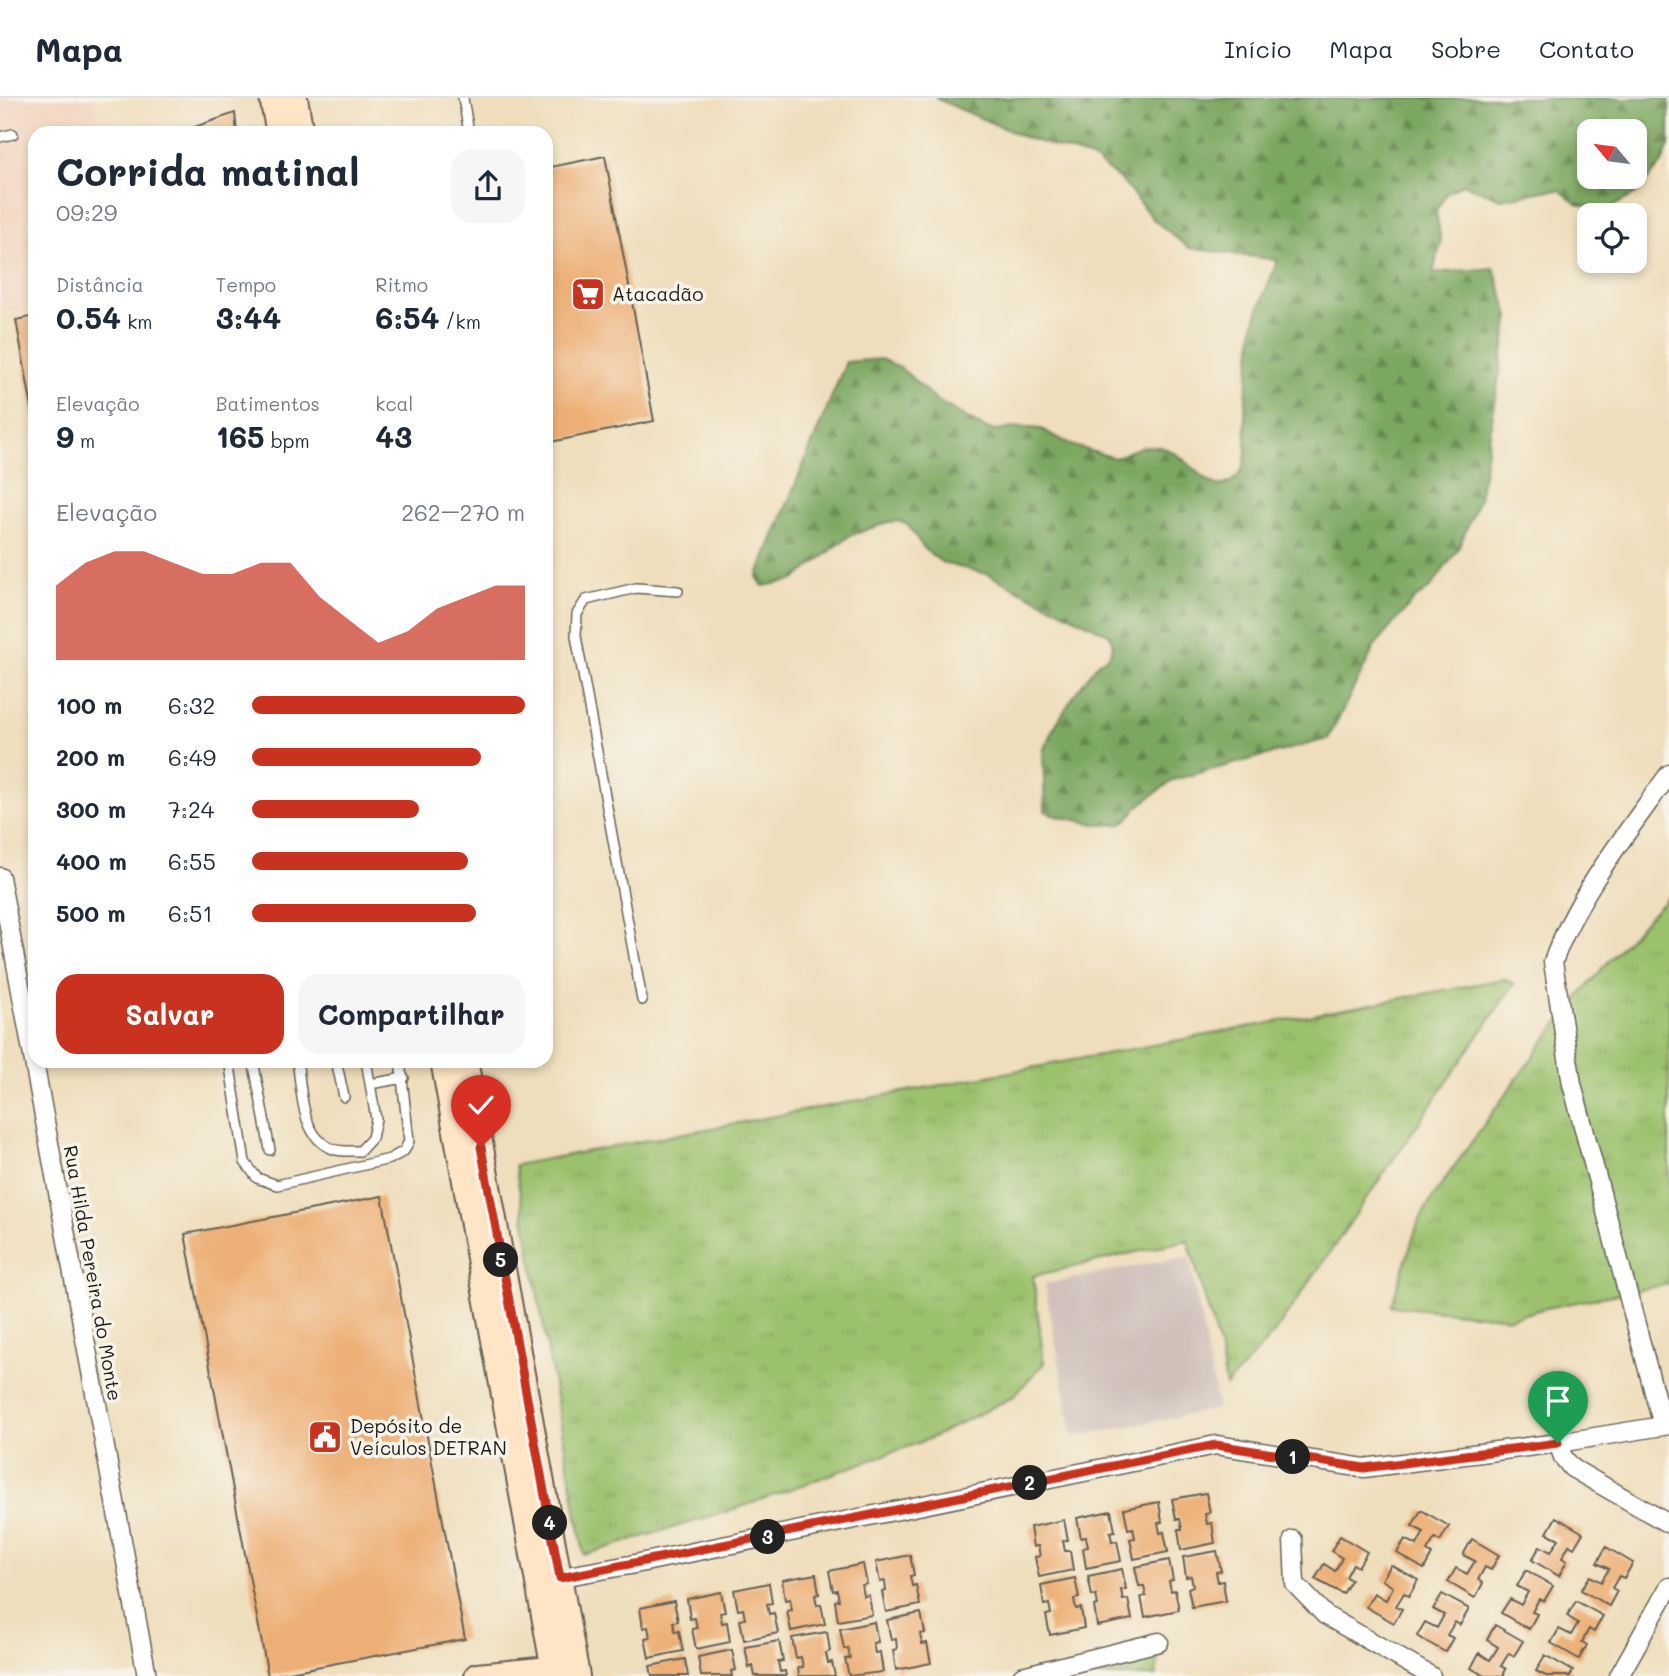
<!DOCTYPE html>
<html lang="pt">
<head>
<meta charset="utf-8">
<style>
  :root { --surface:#fff; --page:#f6f6f7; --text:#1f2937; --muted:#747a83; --line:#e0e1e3; --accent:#c8321e }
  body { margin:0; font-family:Mali,sans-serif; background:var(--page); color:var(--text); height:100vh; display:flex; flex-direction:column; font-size:26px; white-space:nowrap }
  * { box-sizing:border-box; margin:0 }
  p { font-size:23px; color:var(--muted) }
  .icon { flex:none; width:38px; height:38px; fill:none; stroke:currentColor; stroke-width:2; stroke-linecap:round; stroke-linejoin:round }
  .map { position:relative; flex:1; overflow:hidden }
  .drawer { position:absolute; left:28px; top:28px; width:525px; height:942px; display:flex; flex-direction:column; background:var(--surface); border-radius:21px; box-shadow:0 4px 10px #0003 }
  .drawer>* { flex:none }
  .needle { width:46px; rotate:299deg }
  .controls { position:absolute; left:1577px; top:21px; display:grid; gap:14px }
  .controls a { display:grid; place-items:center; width:70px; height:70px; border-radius:14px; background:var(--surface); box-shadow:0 4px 10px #0003; font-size:35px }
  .pin { position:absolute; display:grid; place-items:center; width:60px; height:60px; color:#fff; margin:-72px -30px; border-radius:50% 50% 50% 0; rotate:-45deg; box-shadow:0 0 7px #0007 }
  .pin .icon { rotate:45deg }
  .km { position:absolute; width:35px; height:35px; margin:-18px; border-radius:50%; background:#222; color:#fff; font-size:19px; line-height:35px; text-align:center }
  .round { display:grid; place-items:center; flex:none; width:74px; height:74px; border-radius:21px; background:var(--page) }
  .summary { display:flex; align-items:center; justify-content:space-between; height:119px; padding:0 28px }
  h1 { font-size:38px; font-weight:800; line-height:52px }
  .metrics { display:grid; grid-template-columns:repeat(3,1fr); gap:10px; height:119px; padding:7px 28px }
  .metrics div { display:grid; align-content:center }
  .metrics b { font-size:30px; font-weight:800 }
  .metrics small { font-size:19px; font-weight:400 }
  .metrics p { font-size:19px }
  .chart { height:196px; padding:14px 28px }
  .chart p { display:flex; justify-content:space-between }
  .chart svg { width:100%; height:126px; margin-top:7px; fill:var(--accent); opacity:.7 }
  .primary-button { display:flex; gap:14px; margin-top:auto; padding:14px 28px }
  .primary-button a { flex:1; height:80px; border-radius:21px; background:var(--accent); color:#fff; font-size:28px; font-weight:800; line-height:80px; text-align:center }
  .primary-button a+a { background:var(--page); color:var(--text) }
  ul { padding:0 28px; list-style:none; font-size:23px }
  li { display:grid; grid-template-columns:112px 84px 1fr; align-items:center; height:52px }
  li i { height:18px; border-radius:9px; background:var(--accent) }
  header { display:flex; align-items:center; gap:42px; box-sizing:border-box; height:98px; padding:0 35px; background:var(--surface); border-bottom:2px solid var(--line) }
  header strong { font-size:33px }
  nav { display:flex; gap:38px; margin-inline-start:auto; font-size:24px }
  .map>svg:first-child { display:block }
  .built { fill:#f2d4be }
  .industrial { fill:#cfc0ba }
  .grass { fill:url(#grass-tufts); stroke:#5c6e44; stroke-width:2 }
  .forest { fill:url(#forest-firs); stroke:#4c623e; stroke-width:2; fill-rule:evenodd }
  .green { fill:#9bc16d; stroke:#5c6e44; stroke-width:2 }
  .building { fill:#edaf74 }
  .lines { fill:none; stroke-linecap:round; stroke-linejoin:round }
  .lane-casing { stroke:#666054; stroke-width:12 }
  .street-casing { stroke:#666054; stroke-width:21 }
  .secondary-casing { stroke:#666054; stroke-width:28 }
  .lane { stroke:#fff; stroke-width:9 }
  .street { stroke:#fff; stroke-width:18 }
  .secondary { stroke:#fee5c5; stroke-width:24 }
  .route-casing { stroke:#fff; stroke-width:14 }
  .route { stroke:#c8321e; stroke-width:9 }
  .labels { text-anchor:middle; stroke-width:7; stroke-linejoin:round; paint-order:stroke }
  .poi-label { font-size:19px; fill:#1c1c1c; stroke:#f7f3e8; text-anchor:start }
  .street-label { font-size:19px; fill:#1c1c1c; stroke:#f7f3e8 }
</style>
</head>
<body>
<header>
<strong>Mapa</strong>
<nav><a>Início</a><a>Mapa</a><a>Sobre</a><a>Contato</a></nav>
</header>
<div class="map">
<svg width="1669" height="1578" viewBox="0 0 1669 1578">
  <defs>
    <pattern id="grass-tufts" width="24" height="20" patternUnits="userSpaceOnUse" patternTransform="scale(1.75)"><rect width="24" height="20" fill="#9bc16d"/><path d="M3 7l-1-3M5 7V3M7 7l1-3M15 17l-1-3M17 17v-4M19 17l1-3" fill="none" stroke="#85a55e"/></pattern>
    <pattern id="forest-firs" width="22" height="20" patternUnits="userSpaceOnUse" patternTransform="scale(1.75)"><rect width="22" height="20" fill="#7ca760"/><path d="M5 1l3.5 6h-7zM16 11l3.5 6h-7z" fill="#65874e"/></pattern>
  </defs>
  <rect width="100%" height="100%" fill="#f7f3e8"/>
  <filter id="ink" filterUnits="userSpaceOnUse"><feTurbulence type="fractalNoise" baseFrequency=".0143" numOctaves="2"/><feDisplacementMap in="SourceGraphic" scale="14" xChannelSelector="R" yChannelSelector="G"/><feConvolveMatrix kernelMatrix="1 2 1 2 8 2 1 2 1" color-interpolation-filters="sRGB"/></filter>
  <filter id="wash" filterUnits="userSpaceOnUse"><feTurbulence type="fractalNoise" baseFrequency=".00686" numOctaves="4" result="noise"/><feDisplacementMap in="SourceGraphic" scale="28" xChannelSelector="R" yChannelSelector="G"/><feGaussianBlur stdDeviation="1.57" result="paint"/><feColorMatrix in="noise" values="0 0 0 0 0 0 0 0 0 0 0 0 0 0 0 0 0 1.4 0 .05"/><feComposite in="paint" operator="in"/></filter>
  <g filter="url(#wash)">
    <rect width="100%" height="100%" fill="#efdebc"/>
    <path class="built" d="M 0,0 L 93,0 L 102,35 L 35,35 L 35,207 L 0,214 Z"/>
    <path class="industrial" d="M 1189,1158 L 1218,1311 L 1073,1339 L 1045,1186 Z"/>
    <path class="grass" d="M 1669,799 L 1669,1186 L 1546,1210 L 1510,1220 L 1391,1208 L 1418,1125 L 1434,1097 C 1508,994 1578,887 1669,799 Z
      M 1503,881 L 1514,886 L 1275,1234 L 1226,1288 L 1220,1252 L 1188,1142 L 1033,1178 L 1044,1265 L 1013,1299 L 929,1341 L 741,1409 L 584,1457 L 515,1067 Z"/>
    <path class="forest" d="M 935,0 L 1669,0 L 1669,47 L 1662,65 L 1636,96 L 1606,112 L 1577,106 L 1560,92 L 1544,93 L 1501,101 L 1463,86 L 1447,95 L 1436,113 L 1441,145 L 1433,175 L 1494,170 L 1509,218 L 1479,401 L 1458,451 L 1431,489 L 1414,502 L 1376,546 L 1328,641 L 1173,682 L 1137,709 L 1130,719 L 1121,726 L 1101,727 L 1056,718 L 1045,713 L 1043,653 L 1052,633 L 1074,597 L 1099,564 L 1109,558 L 1113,548 L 1110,537 L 987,476 L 943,465 L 925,452 L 908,427 L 898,423 L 888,424 L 849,438 L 794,482 L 763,488 L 757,479 L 846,264 L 881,261 L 902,271 L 936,302 L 985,330 L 997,333 L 1019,329 L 1041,331 L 1074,348 L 1115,360 C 1127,355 1138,348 1150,348 C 1186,347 1205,396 1227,386 C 1239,381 1245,368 1246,356 C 1247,343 1245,331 1245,318 C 1245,295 1250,272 1252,249 C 1253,244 1252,238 1253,233 C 1257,209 1270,185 1277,162 L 1189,150 L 1154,122 L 1122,83 L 1092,60 L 1026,40 ZM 1589,33 L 1634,33 L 1634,79 L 1589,79 Z"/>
    <path class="green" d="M 1159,1552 L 1156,1578 L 1039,1578 Z"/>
    <g id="blocks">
      <path class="building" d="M 235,15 L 237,35 L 177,35 Z
        M 605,58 L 654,323 L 546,345 L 546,70 Z
        M 35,218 L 35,321 L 34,321 L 16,222 Z
        M 382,1098 L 465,1541 L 268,1578 L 185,1136 Z
        M 1206,1395 L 1210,1415 L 1205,1416 L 1207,1426 L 1212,1425 L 1215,1445 L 1181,1452 L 1178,1431 L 1182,1431 L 1180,1421 L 1176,1421 L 1172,1401 Z
        M 1159,1404 L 1162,1424 L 1158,1425 L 1160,1435 L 1164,1434 L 1168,1454 L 1134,1461 L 1130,1441 L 1135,1440 L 1133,1430 L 1128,1431 L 1124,1411 Z
        M 1421,1412 L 1449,1428 L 1440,1443 L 1435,1440 L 1427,1453 L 1432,1456 L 1424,1471 L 1397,1455 L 1405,1441 L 1417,1447 L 1424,1434 L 1412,1428 Z
        M 1111,1413 L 1115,1433 L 1110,1434 L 1112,1444 L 1117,1443 L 1121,1463 L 1086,1470 L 1083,1450 L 1088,1449 L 1086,1439 L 1081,1440 L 1077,1420 Z
        M 1556,1419 L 1583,1435 L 1574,1450 L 1569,1447 L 1562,1460 L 1567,1463 L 1559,1478 L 1532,1462 L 1540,1448 L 1551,1454 L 1559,1441 L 1547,1435 Z
        M 1064,1422 L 1068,1442 L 1063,1443 L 1065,1453 L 1070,1453 L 1073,1472 L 1039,1479 L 1035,1459 L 1040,1458 L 1038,1448 L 1033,1449 L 1030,1429 Z
        M 1340,1438 L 1367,1454 L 1358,1469 L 1353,1466 L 1346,1479 L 1351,1482 L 1343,1496 L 1315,1481 L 1324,1466 L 1335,1473 L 1342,1460 L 1331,1453 Z
        M 1472,1441 L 1499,1457 L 1491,1472 L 1485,1469 L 1478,1482 L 1483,1485 L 1475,1500 L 1448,1484 L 1456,1470 L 1467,1476 L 1475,1463 L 1463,1457 Z
        M 1606,1449 L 1633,1465 L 1624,1480 L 1619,1478 L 1612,1490 L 1617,1493 L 1609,1508 L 1581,1492 L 1590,1478 L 1601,1484 L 1609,1471 L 1597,1465 Z
        M 1217,1453 L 1221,1473 L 1216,1474 L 1218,1484 L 1223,1483 L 1226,1503 L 1192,1509 L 1188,1490 L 1193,1488 L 1191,1478 L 1186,1479 L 1183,1459 Z
        M 910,1457 L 914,1477 L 910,1478 L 912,1488 L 916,1487 L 920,1507 L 886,1514 L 882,1494 L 886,1493 L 885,1483 L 880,1484 L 876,1464 Z
        M 1169,1462 L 1173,1482 L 1169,1483 L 1171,1493 L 1175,1492 L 1179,1512 L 1145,1519 L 1141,1499 L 1146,1498 L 1144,1488 L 1139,1488 L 1135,1469 Z
        M 863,1466 L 867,1486 L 862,1487 L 864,1498 L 869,1497 L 872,1517 L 838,1523 L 835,1503 L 839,1502 L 837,1492 L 833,1493 L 829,1473 Z
        M 1391,1467 L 1418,1482 L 1409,1498 L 1404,1495 L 1396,1508 L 1402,1511 L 1394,1525 L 1366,1509 L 1374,1495 L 1386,1502 L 1393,1489 L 1382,1482 Z
        M 1122,1471 L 1126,1491 L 1121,1492 L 1123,1502 L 1128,1501 L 1132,1521 L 1097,1528 L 1094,1508 L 1098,1507 L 1096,1497 L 1092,1498 L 1088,1478 Z
        M 1526,1472 L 1553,1488 L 1544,1503 L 1539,1501 L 1532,1514 L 1537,1516 L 1529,1531 L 1501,1515 L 1510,1501 L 1521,1507 L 1528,1494 L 1517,1488 Z
        M 816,1476 L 819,1496 L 815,1497 L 817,1507 L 821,1506 L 825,1526 L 791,1533 L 787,1513 L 792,1512 L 790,1501 L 785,1502 L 782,1482 Z
        M 1075,1480 L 1079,1500 L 1074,1501 L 1076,1511 L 1081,1510 L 1084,1530 L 1050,1537 L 1046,1517 L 1051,1516 L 1049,1506 L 1044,1507 L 1041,1487 Z
        M 769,1485 L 772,1505 L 767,1506 L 769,1516 L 774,1515 L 778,1535 L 744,1542 L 740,1522 L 745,1521 L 743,1511 L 738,1512 L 734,1492 Z
        M 721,1494 L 725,1514 L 720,1515 L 722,1525 L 727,1524 L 730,1544 L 696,1551 L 692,1531 L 697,1530 L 695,1520 L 690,1521 L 687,1501 Z
        M 1442,1496 L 1469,1511 L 1460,1527 L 1455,1524 L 1447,1537 L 1453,1540 L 1445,1554 L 1417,1538 L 1425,1524 L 1437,1530 L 1444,1517 L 1433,1511 Z
        M 674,1503 L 678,1523 L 673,1524 L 675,1534 L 679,1533 L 683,1553 L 649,1560 L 645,1540 L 650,1539 L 648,1529 L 643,1530 L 640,1510 Z
        M 1576,1503 L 1603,1518 L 1594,1534 L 1589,1531 L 1582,1544 L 1587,1547 L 1579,1561 L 1551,1545 L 1559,1531 L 1571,1537 L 1578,1525 L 1567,1518 Z
        M 921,1515 L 925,1535 L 920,1536 L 922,1546 L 927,1545 L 931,1565 L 896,1572 L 893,1552 L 897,1551 L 896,1541 L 891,1542 L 887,1522 Z
        M 874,1524 L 878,1544 L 873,1545 L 875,1555 L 880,1554 L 883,1574 L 849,1578 L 845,1561 L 850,1560 L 848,1550 L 844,1551 L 840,1531 Z
        M 1495,1527 L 1523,1543 L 1514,1558 L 1509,1555 L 1501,1568 L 1506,1571 L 1503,1578 L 1485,1578 L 1471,1570 L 1479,1555 L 1490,1562 L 1498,1549 L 1487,1542 Z
        M 827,1534 L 830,1553 L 826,1555 L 828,1565 L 832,1564 L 835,1578 L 799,1578 L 798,1570 L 803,1569 L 801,1559 L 796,1560 L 792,1540 Z
        M 779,1543 L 783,1563 L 778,1564 L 780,1574 L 785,1573 L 786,1578 L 755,1578 L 753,1568 L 749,1570 L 745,1549 Z
        M 732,1552 L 736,1572 L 731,1573 L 732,1578 L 701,1578 L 698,1559 Z
        M 1545,1557 L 1573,1573 L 1570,1578 L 1546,1578 L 1536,1573 Z
        M 685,1561 L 688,1578 L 652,1578 L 650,1568 Z"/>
    </g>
  </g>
  <g filter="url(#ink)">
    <use href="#blocks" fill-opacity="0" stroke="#666054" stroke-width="2"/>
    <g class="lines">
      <g class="lane-casing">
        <path id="lane" d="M 463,0 L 469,35
          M 0,39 L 13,36
          M 642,902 L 576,538 L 577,516 L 586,502 L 636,490 L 678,493
          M 229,962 L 245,1064 L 257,1080 L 277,1087 L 390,1061 L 404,1053 L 409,1043 L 400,962
          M 253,962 L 270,1052
          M 297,962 C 302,991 300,1039 333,1051 C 340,1054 352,1053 360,1053 L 372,1040 L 376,1021 L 366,962
          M 336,962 L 344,999
          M 370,986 L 404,980"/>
      </g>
      <g class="street-casing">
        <path id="street" d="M 0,779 L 147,1578
          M 1663,1328 L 1572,986 L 1553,864 C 1578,795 1627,735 1669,676
          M 1558,1345 L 1563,1359 L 1572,1370 L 1669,1426
          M 1293,1442 L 1295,1486 L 1325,1517 L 1431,1578
          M 550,1481 L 630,1467 L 1216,1347 L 1364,1370 L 1558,1345 L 1669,1327
          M 1022,1578 L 1159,1544
          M 1619,1578 L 1669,1489"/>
      </g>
      <g class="secondary-casing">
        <path id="secondary" d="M 272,0 L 279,35
          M 295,0 L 301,35
          M 443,962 L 555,1578
          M 465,962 L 577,1578
          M 477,1578 L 570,1569"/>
      </g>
      <use href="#lane" class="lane"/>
      <use href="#street" class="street"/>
      <use href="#secondary" class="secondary"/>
    </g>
  </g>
  <g class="lines" filter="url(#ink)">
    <g class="route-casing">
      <path id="route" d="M 481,1049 L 560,1480 L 1216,1347 L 1364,1370 L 1558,1345"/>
    </g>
    <use href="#route" class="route"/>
  </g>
  <defs>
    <g id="supermarket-square" transform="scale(1.75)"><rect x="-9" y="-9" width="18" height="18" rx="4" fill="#c8321e" stroke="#f7f3e8"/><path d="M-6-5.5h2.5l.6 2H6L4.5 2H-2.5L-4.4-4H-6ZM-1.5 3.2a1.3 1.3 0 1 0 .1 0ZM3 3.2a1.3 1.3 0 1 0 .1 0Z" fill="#fff"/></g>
    <g id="civic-square" transform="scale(1.75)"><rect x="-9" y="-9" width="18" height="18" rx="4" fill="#c8321e" stroke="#f7f3e8"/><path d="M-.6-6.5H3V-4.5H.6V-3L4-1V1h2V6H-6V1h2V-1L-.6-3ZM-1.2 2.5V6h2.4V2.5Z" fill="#fff"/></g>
  </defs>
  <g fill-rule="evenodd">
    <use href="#supermarket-square" x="588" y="196"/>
    <use href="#civic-square" x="325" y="1339"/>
  </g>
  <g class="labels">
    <g class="poi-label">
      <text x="612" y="203">Atacadão</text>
      <text x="350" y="1335">Depósito de<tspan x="350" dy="22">Veículos DETRAN</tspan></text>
    </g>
    <g class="street-label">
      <text transform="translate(93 1175) rotate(80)" y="7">Rua Hilda Pereira do Monte</text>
    </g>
  </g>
</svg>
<div class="controls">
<a><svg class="needle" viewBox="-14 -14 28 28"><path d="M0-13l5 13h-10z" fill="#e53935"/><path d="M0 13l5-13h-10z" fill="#747a83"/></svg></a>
<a><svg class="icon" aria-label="locate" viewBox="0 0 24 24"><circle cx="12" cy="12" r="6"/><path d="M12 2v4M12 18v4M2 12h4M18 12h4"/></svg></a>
</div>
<div class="pin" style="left:1558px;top:1345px;background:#1e9e55"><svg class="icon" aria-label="arrive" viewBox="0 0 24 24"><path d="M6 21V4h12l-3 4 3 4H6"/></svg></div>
<div class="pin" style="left:481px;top:1049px;background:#d93025"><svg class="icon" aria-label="check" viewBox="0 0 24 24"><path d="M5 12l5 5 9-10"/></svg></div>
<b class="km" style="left:1293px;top:1359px">1</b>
<b class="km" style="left:1030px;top:1385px">2</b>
<b class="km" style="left:768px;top:1439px">3</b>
<b class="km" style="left:550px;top:1425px">4</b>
<b class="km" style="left:501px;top:1162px">5</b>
<section class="drawer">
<div class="summary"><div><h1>Corrida matinal</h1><p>09:29</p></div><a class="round"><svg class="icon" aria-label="share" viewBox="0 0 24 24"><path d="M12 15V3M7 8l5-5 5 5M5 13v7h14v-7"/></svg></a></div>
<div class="metrics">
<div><p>Distância</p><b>0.54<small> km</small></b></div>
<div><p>Tempo</p><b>3:44</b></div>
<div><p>Ritmo</p><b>6:54<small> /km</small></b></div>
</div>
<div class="metrics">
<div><p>Elevação</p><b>9<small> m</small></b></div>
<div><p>Batimentos</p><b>165<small> bpm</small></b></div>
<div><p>kcal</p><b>43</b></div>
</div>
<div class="chart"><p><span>Elevação</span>262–270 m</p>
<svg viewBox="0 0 160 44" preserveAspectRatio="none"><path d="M0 44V18L10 10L20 6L30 6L40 10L50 14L60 14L70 10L80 10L90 22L100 30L110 38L120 34L130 26L140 22L150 18L160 18V44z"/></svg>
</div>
<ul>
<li><b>100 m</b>6:32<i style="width:100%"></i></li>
<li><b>200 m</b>6:49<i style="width:84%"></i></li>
<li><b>300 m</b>7:24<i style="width:61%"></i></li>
<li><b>400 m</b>6:55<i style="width:79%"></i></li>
<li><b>500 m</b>6:51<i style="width:82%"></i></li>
</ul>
<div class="primary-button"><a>Salvar</a><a>Compartilhar</a></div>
</section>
</div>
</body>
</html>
